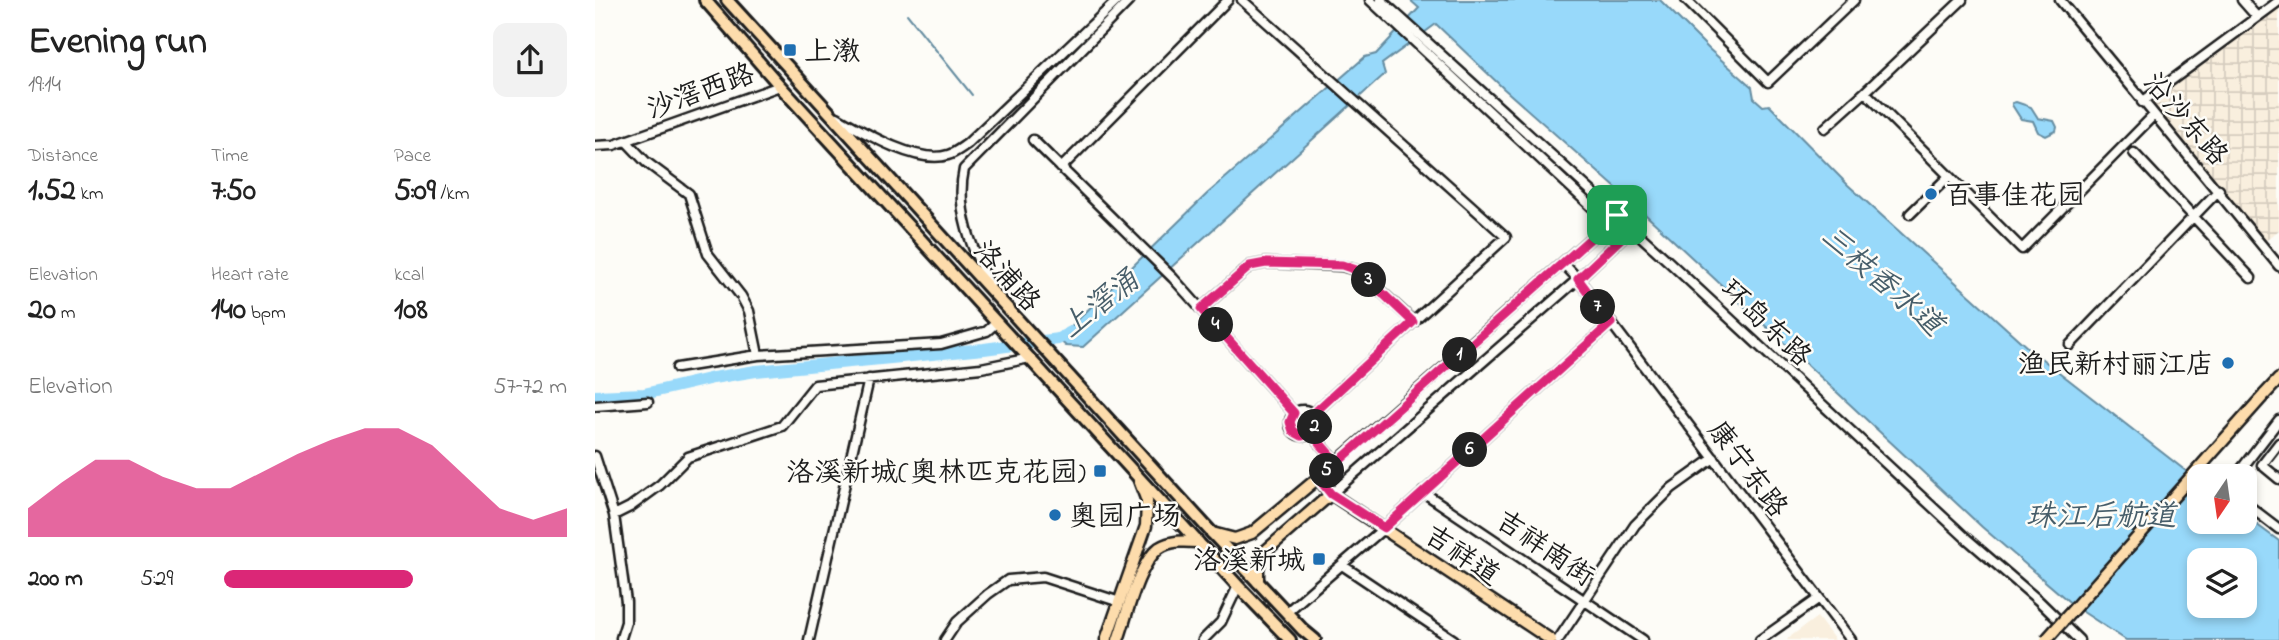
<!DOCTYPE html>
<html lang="en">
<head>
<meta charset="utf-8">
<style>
  :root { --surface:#fff; --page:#f2f2f2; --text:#222; --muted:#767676; --accent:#db2777 }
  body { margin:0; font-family:"Indie Flower","LXGW WenKai TC",sans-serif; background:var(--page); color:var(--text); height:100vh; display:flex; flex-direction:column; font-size:26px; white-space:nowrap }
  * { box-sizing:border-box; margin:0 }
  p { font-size:23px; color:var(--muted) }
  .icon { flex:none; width:38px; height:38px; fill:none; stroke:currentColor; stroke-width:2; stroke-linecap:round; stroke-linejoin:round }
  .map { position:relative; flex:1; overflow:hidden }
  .drawer { display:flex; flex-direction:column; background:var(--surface); width:595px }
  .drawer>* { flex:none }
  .needle { width:46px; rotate:193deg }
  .buttons { position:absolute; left:1592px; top:464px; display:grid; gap:14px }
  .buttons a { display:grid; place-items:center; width:70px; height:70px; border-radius:14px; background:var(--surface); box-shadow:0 4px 10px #0003; font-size:35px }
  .pin { position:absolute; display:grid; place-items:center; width:60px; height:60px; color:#fff; margin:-30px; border-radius:14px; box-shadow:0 4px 10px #0006 }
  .km { position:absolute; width:35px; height:35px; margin:-18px; border-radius:50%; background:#222; color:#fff; font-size:19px; line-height:35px; text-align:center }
  .round { display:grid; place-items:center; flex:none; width:74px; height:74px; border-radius:14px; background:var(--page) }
  .headline { display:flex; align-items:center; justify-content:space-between; height:119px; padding:0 28px }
  h1 { font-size:38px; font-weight:700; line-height:52px }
  .figures { display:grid; grid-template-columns:repeat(3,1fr); gap:10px; height:119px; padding:7px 28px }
  .figures div { display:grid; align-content:center }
  .figures b { font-size:30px; font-weight:700 }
  .figures small { font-size:19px; font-weight:400 }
  .figures p { font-size:19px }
  .chart { height:196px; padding:14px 28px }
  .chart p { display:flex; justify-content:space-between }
  .chart svg { width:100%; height:126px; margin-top:7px; fill:var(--accent); opacity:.7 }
  ul { padding:0 28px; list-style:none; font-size:23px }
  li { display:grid; grid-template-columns:112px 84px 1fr; align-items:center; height:52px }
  li i { height:18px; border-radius:9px; background:var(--accent) }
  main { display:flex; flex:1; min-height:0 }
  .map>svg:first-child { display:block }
  .built { fill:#f9efde }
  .industrial { fill:url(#industrial-grid) }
  .water { fill:#98d9fa; stroke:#668da1; stroke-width:2; fill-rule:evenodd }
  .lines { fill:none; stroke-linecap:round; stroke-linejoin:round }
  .stream { stroke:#668da1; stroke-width:2 }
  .river { stroke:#98d9fa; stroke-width:12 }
  .minor-casing { stroke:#1c1c1c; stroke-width:13 }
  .major-casing { stroke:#1c1c1c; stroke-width:15 }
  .highway-casing { stroke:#1c1c1c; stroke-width:16 }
  .minor { stroke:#fdfcf7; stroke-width:8 }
  .major { stroke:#fddcac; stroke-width:10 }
  .highway { stroke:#fddcac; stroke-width:10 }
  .major-bridge-casing { stroke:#1c1c1c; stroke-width:15; stroke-linecap:butt }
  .major-bridge { stroke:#fddcac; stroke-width:10 }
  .route-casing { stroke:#fff; stroke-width:14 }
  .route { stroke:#db2777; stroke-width:9 }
  .poi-dot { fill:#1f6fb2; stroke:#fdfcf7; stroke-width:2.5 }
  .labels { text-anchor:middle; stroke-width:5; stroke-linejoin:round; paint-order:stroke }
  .poi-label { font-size:28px; fill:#1c1c1c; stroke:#fdfcf7; text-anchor:start }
  .street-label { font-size:28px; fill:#1c1c1c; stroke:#fdfcf7 }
  .water-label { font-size:30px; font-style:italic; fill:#475e6a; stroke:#fdfcf7 }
</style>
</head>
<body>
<main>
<section class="drawer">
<div class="headline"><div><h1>Evening run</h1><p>19:14</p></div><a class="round"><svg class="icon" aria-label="share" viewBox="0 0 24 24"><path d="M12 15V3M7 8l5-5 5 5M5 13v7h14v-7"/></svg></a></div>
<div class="figures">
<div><p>Distance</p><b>1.52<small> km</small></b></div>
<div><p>Time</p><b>7:50</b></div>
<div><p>Pace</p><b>5:09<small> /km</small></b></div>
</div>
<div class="figures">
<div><p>Elevation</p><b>20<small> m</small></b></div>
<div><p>Heart rate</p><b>140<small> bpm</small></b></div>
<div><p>kcal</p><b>108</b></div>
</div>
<div class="chart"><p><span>Elevation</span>57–72 m</p>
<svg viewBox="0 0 160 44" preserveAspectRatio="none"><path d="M0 44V34L10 25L20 17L30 17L40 23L50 27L60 27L70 21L80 15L90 10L100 6L110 6L120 12L130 23L140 34L150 38L160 34V44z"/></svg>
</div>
<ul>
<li><b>200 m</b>5:29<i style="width:55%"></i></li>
</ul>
</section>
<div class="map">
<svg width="1684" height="640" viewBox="0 0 1684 640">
  <defs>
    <pattern id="industrial-grid" width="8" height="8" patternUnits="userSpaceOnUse" patternTransform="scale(1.75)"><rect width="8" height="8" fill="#f9efde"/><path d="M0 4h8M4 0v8" fill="none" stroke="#d5ccbe"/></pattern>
  </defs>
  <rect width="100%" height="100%" fill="#fdfcf7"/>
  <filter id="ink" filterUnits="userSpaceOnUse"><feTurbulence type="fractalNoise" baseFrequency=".0143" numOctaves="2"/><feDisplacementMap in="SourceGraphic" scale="14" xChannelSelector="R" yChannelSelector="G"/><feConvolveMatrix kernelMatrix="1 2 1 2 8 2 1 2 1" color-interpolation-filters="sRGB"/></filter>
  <g filter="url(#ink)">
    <path class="built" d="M 1222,617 L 1240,640 L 1193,640 L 1192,639 Z"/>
    <path class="industrial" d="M 1684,1 L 1684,230 L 1667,244 L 1547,102 Z"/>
    <path class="water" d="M 815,0 L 1065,0 L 1114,49 L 1157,87 L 1159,98 L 1168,106 L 1174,105 L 1177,108 L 1253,185 L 1433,348 L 1605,482 L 1605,522 L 1650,522 L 1650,516 L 1684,541 L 1684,640 L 1531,640 L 1479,606 L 1387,527 L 1038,203 L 908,88 L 841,24 L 787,64 L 790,74 L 488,347 L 471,346 L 463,339 L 612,194 L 770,57 L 781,54 L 824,8 ZM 1605,560 L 1650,560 L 1650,606 L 1605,606 Z
      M 1421,102 L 1436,107 L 1443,118 L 1459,121 L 1462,127 L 1461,131 L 1451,136 L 1443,132 L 1438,121 L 1426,119 L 1417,105 L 1417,103 Z"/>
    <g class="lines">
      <path class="stream" d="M 312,14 L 377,95"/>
      <path class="river" d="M 0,396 L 49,394 L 118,378 L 161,371 L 389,349 L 463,339 L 476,332"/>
      <g class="minor-casing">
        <path id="minor" d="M 647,0 L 911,237 L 718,414
          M 775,0 L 1028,236
          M 786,0 L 1073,261 L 1372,539 L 1443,600 L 1484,640
          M 1091,0 L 1173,82 L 1259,0
          M 1367,0 L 1270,92 L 1427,249 L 1559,115
          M 1465,0 L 1684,266
          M 1647,0 L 1662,17
          M 1547,102 L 1684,1
          M 242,117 C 268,132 323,165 353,155 C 360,153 366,148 372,144 L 523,0
          M 1230,128 L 1270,92
          M 438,140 L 578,278 L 699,413
          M 31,141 L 51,162 L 94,194 L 113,254 L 146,296 L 154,311 L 163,355
          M 0,146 L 19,145 L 185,86
          M 1539,153 L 1656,278
          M 466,168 L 633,0
          M 1315,214 L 1354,176
          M 968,263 L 983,279 L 1256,640
          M 395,285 C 377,249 360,210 369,169 L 535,0
          M 606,309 L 655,266 L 671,263 L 747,266 L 764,271 L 819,322
          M 1475,345 L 1624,190
          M 82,368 L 163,355 L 346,344 L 392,331 L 401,323
          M 0,406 L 53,402
          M695 423a13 13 0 1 1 26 0a13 13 0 1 1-26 0Z
          M 716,433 L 742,463
          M 1684,443 L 1667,465 L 1684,479
          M 0,456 L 19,515 L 31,602 L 31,622 L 26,638
          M 1641,476 L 1684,420
          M 723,478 L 1022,215
          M 828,492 L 1048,640
          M 736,494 L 983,279 L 1037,228
          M 1650,503 L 1684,529
          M 19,515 L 35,507 L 65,485 L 93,457 L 187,426 L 220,385 L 386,368 L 435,358
          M 747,565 L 859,640
          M 692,612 L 789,528 L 1016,323
          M 214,640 L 274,379
          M 350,640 L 362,622 L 393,594 L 413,580 L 448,577 L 525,602
          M 608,640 L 626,622 L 643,586
          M 963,640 L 1040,525 L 1077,488 L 1119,458
          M 1165,640 L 1223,599"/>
      </g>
      <g class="major-casing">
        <path id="major" d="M 1669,395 L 1684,379
          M 617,533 L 640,539 L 657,533 L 723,478 L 736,494 L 956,640
          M 663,582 L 663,569 L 667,554 L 736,494
          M 511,640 L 551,526 L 552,501 L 544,480
          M 523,640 C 532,615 543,564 564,548 C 576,540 589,541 603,542"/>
      </g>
      <g class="highway-casing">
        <path id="highway" d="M 110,0 L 185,86 L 643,586 L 695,640
          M 132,0 L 617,533 L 708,630 L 720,640"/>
      </g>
      <use href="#minor" class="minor"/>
      <use href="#major" class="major"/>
      <use href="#highway" class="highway"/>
      <g class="major-bridge-casing">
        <path id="major-bridge" d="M 1451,640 L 1669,395"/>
      </g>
      <use href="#major-bridge" class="major-bridge"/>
    </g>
  </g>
  <g class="lines" filter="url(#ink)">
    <g class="route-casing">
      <path id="route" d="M 1022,215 L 742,463 L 716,433 L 721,424 L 718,414 L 818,322 L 764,271 L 747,265 L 671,263 L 655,266 L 606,309 L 699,413 L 695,422 L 698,431 L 707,436 L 716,433 L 742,463 L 723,478 L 736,494 L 789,528 L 1016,323 L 983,279 L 1037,228 L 1022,215"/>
    </g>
    <use href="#route" class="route"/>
  </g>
  <g class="poi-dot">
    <rect x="188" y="43" width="14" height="14" rx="3.5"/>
    <circle cx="1336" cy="194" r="7"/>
    <circle cx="1633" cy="363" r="7"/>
    <rect x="498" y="464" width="14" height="14" rx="3.5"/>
    <circle cx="460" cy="515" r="7"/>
    <rect x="717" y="552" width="14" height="14" rx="3.5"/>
  </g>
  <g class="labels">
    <g class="poi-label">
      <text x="209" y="60">上漖</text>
      <text x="1350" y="204">百事佳花园</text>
      <text x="1619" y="373" text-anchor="end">渔民新村丽江店</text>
      <text x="491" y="481" text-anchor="end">洛溪新城(奥林匹克花园)</text>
      <text x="474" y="525">奥园广场</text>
      <text x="710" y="569" text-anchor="end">洛溪新城</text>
    </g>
    <g class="street-label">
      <text transform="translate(105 90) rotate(-20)" y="10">沙滘西路</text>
      <text transform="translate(1592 118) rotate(49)" y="10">沿沙东路</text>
      <text transform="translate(413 275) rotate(48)" y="10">洛浦路</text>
      <text transform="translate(1172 322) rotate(43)" y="10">环岛东路</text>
      <text transform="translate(1154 468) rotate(53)" y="10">康宁东路</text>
      <text transform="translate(951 547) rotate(34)" y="10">吉祥南街</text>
      <text transform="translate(868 554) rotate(34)" y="10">吉祥道</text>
    </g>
    <g class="water-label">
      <text transform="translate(1288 280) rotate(41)" y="10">三枝香水道</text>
      <text transform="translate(504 303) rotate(-38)" y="10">上滘涌</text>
      <text x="1506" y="525">珠江后航道</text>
    </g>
  </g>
</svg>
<div class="buttons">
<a><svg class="needle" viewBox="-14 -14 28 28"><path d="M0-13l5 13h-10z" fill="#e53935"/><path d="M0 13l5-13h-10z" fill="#767676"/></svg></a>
<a><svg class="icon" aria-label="layers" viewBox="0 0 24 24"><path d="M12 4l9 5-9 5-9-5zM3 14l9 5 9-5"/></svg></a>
</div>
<div class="pin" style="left:1022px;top:215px;background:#1e9e55"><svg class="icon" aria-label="arrive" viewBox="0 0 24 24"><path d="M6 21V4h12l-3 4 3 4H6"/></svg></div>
<b class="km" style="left:865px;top:355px">1</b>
<b class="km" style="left:720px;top:427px">2</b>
<b class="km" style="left:774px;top:280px">3</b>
<b class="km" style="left:621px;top:325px">4</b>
<b class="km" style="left:732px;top:471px">5</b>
<b class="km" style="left:875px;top:450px">6</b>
<b class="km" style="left:1003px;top:307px">7</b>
</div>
</main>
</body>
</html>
